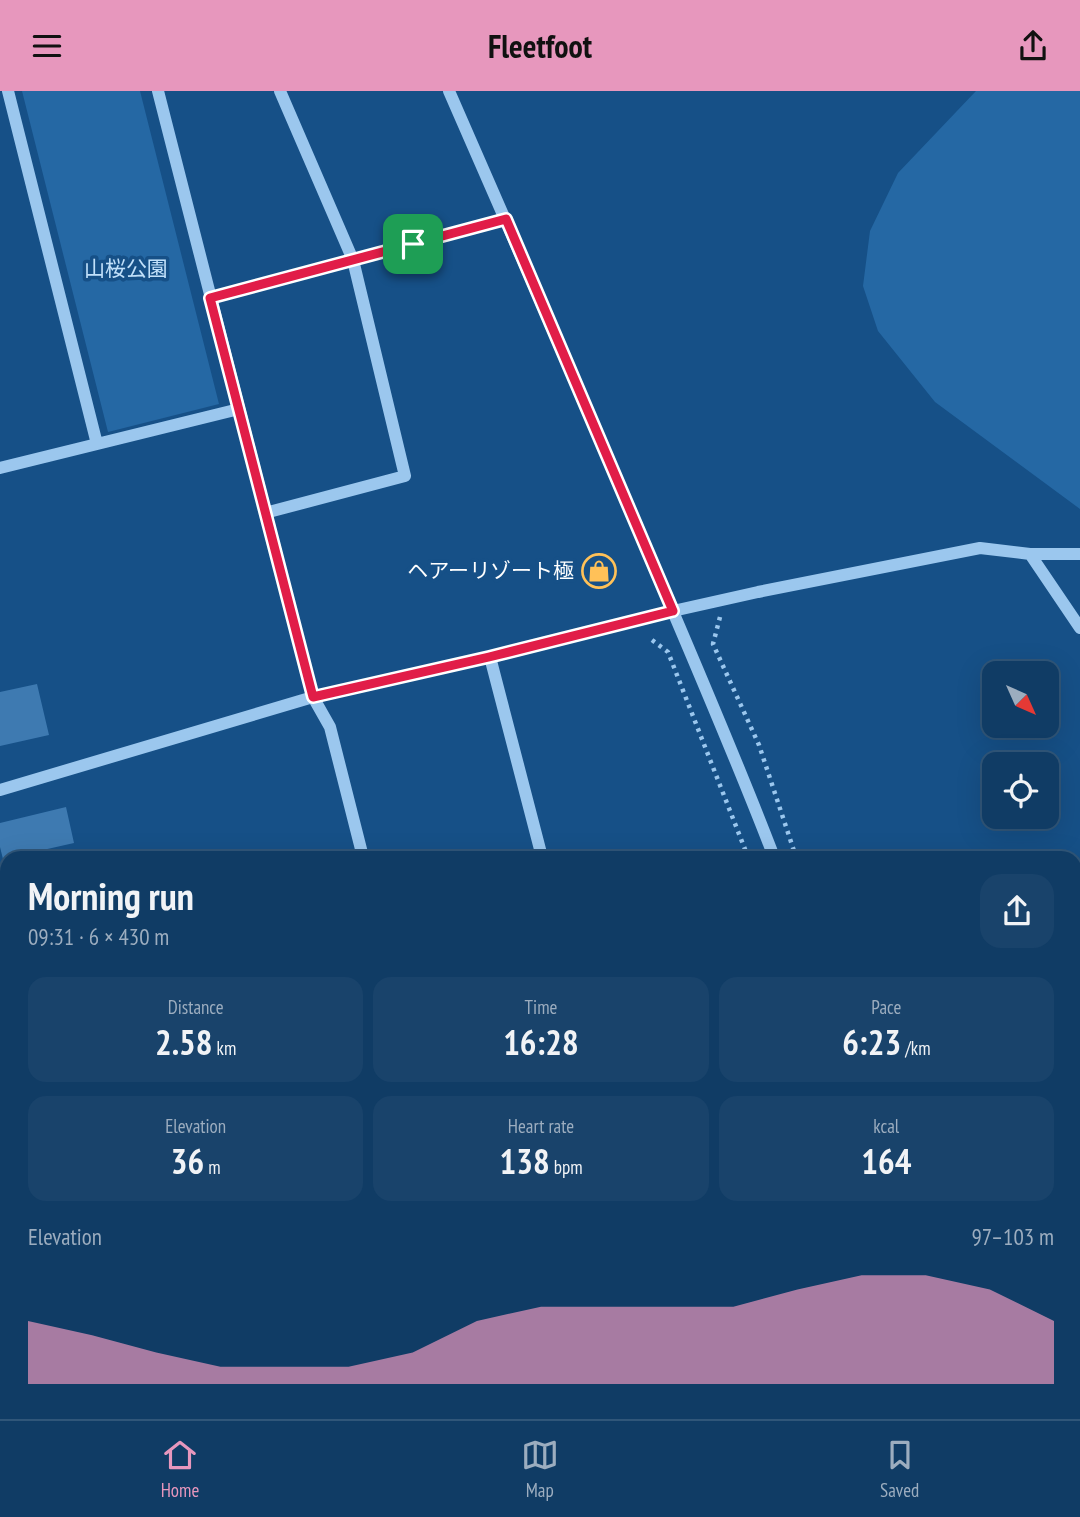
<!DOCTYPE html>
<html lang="en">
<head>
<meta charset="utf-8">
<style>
  :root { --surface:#103c65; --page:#19436b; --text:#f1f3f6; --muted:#9cadbf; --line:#305679; --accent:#e797bd }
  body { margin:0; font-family:"PT Sans Narrow","Noto Sans JP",sans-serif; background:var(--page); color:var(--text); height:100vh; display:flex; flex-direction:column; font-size:26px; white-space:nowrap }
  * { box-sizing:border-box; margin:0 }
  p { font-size:23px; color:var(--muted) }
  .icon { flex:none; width:38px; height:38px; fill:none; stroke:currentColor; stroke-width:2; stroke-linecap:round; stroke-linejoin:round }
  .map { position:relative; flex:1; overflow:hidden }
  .panel { position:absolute; left:0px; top:760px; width:1082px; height:569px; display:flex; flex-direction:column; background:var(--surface); border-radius:21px 21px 0 0; box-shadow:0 7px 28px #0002,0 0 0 2px var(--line) }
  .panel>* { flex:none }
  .needle { width:46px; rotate:135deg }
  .fabs { position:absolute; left:982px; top:570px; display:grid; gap:14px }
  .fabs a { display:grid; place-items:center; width:77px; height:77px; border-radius:14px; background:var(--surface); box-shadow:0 7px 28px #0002,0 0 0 2px var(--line); font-size:35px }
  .pin { position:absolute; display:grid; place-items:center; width:60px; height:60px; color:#fff; margin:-30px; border-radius:14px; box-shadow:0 4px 10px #0006 }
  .round { display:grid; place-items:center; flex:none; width:74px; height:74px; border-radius:21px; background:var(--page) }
  .summary { display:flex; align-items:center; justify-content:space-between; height:119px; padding:0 28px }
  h1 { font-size:38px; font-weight:800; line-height:52px }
  .figures { display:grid; grid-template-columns:repeat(3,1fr); gap:10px; height:119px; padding:7px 28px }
  .figures div { display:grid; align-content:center; border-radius:18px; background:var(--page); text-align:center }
  .figures b { font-size:35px; font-weight:800 }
  .figures small { font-size:19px; font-weight:400 }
  .figures p { font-size:19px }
  .chart { height:196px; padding:14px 28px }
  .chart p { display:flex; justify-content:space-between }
  .chart svg { width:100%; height:126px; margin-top:7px; fill:var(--accent); opacity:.7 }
  header { display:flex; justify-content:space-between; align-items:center; height:91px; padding:0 28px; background:var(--accent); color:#111; font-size:32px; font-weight:800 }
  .tabs { display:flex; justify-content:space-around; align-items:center; height:98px; border-top:2px solid var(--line); background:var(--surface); font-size:19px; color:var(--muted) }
  .tabs a { display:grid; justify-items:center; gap:4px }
  .tabs .active { color:var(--accent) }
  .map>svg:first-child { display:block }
  .green { fill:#2568a4 }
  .building { fill:#3e7ab1 }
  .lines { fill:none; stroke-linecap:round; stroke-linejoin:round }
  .path { stroke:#9bc7ee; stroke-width:4.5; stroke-dasharray:3.5 5; stroke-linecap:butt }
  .minor { stroke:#9bc7ee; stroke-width:12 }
  .route-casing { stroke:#fff; stroke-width:14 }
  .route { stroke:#e11d48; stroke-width:9 }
  .labels { text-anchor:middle; stroke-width:7; stroke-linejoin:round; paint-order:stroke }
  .park-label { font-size:21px; fill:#c1e0fa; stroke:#165087 }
  .poi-label { font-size:21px; fill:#fff; stroke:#165087; text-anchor:end }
</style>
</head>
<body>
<header><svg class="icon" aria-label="menu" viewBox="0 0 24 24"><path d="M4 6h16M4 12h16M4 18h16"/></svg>Fleetfoot<svg class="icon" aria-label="share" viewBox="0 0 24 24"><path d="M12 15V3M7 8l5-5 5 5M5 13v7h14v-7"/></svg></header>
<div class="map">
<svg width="1080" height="1328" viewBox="0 0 1080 1328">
  <rect width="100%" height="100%" fill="#165087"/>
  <path class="green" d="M 22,0 L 140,0 L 219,313 L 108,341 Z
    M 976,0 L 1080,0 L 1080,418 L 935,311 L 878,240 L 863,195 L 870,140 L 898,82 Z"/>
  <path class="building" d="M 37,593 L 49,644 L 0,655 L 0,601 Z
    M 66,716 L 74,752 L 3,768 L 0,756 L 0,732 Z"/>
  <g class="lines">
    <path class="path" d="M 720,526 L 713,553 L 759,654 L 796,766
      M 652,549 L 668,561 L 748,766
      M 903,1321 L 905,1328"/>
    <path class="minor" d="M 8,0 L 97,353
      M 158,0 L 313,606 L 330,636 L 363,766
      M 449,0 C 511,141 572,282 632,424 C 680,538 730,651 774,766
      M 210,207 L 506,128
      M 0,377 L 239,318
      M 265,422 L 405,385 L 353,169 L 280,0
      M 1030,463 L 1080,537
      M 490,566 L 542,766
      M 0,699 L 313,606 L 490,566 L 673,520 L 758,501 L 980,457 L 1030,463 L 1080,463
      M 0,875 L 7,873
      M 1074,1025 L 1080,1024
      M 1074,1135 L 1080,1156
      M 0,1290 L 7,1315
      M 197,1321 L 199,1328
      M 347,1321 L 349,1328
      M 505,1321 L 507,1328
      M 689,1321 L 691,1328
      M 934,1321 L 935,1328"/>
  </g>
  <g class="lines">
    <g class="route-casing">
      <path id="route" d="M 506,128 L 673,520 L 489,566 L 313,606 L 210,207 Z"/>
    </g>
    <use href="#route" class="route"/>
  </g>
  <defs>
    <g id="shop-ring" transform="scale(1.75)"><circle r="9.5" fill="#165087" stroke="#ffc158" stroke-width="1.5"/><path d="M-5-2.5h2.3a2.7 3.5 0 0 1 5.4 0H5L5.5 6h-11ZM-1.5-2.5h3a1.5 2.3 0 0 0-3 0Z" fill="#ffc158"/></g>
  </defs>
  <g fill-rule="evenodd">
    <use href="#shop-ring" x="599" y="480"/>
  </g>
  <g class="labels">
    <g class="park-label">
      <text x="126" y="185">山桜公園</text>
    </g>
    <g class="poi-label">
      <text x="574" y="487">ヘアーリゾート極</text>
    </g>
  </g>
</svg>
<div class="fabs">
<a><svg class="needle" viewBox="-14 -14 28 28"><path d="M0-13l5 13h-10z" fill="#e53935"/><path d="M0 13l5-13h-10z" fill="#9cadbf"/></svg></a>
<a><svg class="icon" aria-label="locate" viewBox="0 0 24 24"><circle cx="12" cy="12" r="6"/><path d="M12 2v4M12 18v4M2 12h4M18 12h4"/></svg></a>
</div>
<div class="pin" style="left:413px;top:153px;background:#1e9e55"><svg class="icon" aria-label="arrive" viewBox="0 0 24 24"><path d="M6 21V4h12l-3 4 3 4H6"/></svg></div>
<section class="panel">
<div class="summary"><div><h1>Morning run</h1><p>09:31 · 6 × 430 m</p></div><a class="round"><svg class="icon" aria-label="share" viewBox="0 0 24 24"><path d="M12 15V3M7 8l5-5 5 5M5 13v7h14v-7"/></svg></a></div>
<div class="figures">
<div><p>Distance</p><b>2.58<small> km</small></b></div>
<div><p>Time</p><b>16:28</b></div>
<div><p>Pace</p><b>6:23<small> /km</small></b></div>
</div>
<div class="figures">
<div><p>Elevation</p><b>36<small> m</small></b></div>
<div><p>Heart rate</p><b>138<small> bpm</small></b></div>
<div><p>kcal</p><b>164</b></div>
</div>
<div class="chart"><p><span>Elevation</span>97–103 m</p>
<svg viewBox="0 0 160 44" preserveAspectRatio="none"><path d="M0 44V22L10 27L20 33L30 38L40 38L50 38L60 33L70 22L80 17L90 17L100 17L110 17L120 11L130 6L140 6L150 11L160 22V44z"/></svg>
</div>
</section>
</div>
<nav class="tabs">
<a class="active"><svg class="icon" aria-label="home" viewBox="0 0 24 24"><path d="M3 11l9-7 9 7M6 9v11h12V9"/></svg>Home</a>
<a><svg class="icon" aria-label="map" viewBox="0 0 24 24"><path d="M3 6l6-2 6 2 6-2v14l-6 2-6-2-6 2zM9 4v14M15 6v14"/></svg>Map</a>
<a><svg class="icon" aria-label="saved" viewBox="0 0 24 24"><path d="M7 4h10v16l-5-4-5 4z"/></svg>Saved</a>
</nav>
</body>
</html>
